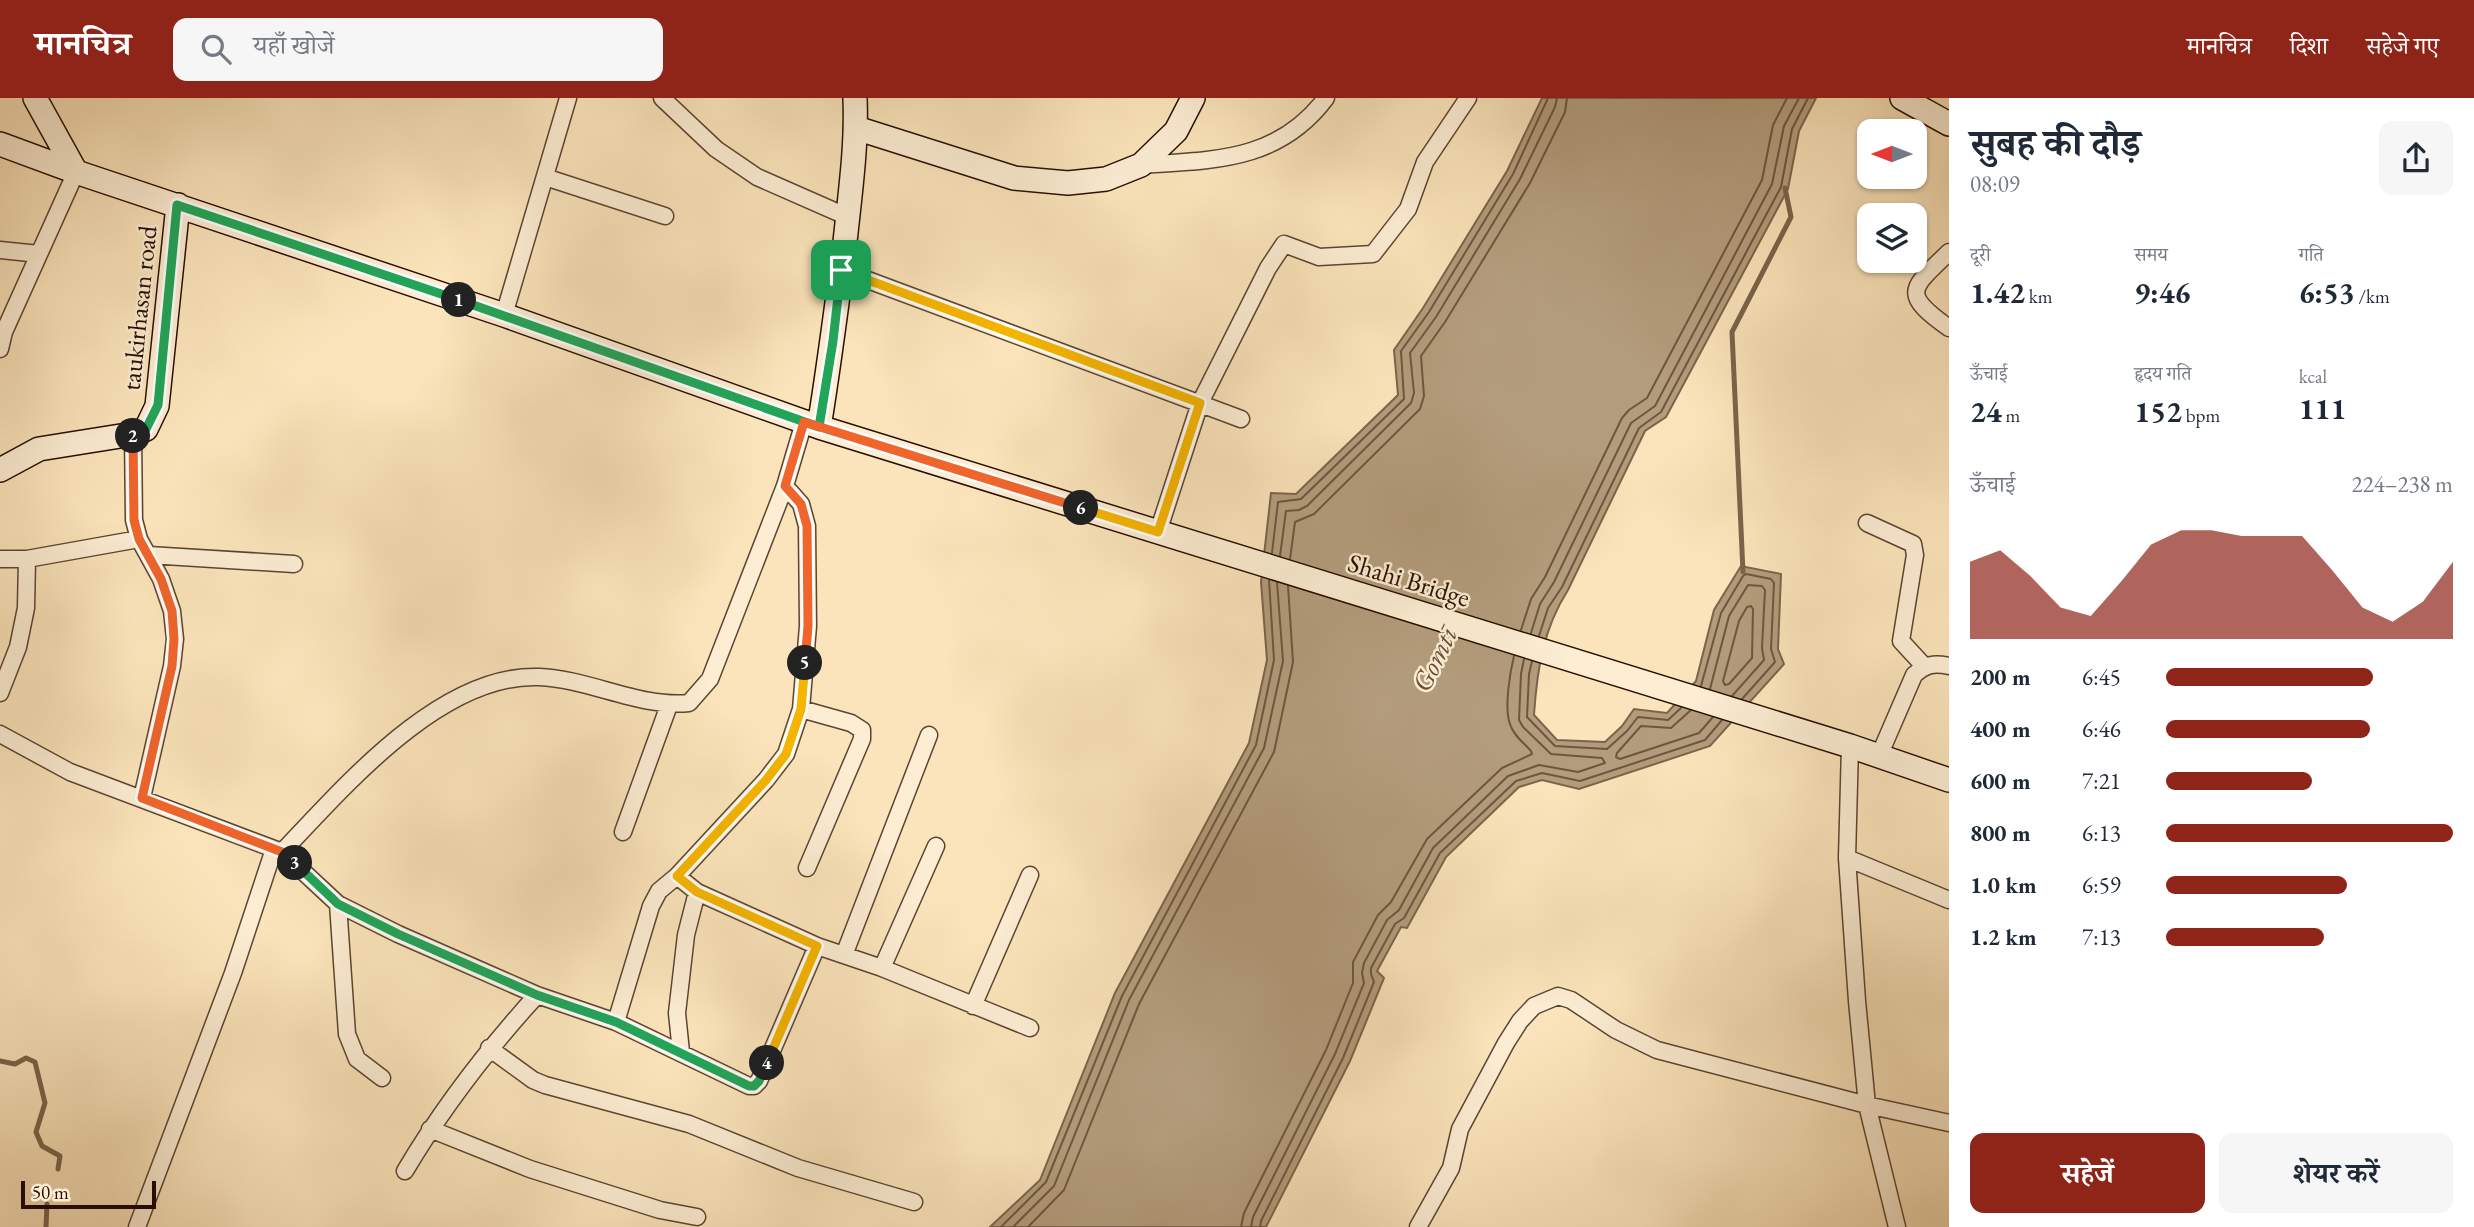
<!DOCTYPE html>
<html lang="hi">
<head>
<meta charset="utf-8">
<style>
  :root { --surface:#fff; --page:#f6f6f7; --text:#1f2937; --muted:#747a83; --accent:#8f2418 }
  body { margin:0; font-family:"EB Garamond","Noto Serif Devanagari",serif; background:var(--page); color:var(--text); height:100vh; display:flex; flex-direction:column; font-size:26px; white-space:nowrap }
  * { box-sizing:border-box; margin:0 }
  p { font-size:23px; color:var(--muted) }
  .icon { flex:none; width:38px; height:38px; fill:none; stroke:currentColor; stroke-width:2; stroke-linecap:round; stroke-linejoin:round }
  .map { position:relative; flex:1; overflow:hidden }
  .side { display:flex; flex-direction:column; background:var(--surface); width:525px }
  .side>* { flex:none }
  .needle { width:46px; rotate:270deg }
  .buttons { position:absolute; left:1857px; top:21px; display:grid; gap:14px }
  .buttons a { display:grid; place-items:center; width:70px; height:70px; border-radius:14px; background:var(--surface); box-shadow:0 2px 5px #0004; font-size:35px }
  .scale { position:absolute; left:21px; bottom:18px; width:135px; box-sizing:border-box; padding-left:7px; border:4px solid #280f01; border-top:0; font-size:19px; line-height:24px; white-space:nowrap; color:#280f01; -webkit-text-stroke:5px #fcedd3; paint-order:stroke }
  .pin { position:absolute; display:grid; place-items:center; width:60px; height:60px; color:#fff; margin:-30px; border-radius:14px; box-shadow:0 4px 10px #0006 }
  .km { position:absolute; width:35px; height:35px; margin:-18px; border-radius:50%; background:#222; color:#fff; font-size:19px; line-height:35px; text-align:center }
  .round { display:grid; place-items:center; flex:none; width:74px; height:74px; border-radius:14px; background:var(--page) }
  .headline { display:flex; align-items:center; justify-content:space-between; height:119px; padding:0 21px }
  h1 { font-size:38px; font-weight:700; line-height:52px }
  .stats { display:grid; grid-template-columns:repeat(3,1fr); gap:10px; height:119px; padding:7px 21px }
  .stats div { display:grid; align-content:center }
  .stats b { font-size:30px; font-weight:700 }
  .stats small { font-size:19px; font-weight:400 }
  .stats p { font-size:19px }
  .chart { height:196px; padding:14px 21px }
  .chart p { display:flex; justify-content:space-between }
  .chart svg { width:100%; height:126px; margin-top:7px; fill:var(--accent); opacity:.7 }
  .cta { display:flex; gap:14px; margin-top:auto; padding:14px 21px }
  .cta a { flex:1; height:80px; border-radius:14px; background:var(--accent); color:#fff; font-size:28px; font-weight:700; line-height:80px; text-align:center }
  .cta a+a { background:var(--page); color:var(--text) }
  ul { padding:0 21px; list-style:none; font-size:23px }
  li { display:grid; grid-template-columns:112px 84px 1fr; align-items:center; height:52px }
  li i { height:18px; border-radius:9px; background:var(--accent) }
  header { display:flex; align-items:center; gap:42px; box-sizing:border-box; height:98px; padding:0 35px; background:var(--accent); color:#fff }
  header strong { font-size:33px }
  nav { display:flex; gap:38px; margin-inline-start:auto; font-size:24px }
  .search { width:490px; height:63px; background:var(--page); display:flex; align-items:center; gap:18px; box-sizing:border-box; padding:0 24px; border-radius:14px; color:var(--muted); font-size:26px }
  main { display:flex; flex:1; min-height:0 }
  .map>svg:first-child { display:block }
  .water { fill:#b39c7c; stroke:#7b644b; stroke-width:2 }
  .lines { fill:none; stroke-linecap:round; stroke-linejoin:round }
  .shore { stroke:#6e563e; stroke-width:2 }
  .stream { stroke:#7b644b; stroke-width:5 }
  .street-casing { stroke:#5d4430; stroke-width:19 }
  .secondary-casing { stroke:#280f01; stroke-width:26 }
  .street { stroke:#fcedd3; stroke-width:16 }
  .secondary { stroke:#fcedd3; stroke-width:23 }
  .split-1-casing { stroke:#fff; stroke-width:14 }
  .split-2-casing { stroke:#fff; stroke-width:14 }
  .split-3-casing { stroke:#fff; stroke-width:14 }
  .split-4-casing { stroke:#fff; stroke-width:14 }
  .split-5-casing { stroke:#fff; stroke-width:14 }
  .split-6-casing { stroke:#fff; stroke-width:14 }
  .split-7-casing { stroke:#fff; stroke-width:14 }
  .split-1 { stroke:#22a559; stroke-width:9 }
  .split-2 { stroke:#22a559; stroke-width:9 }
  .split-3 { stroke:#f0652b; stroke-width:9 }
  .split-4 { stroke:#22a559; stroke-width:9 }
  .split-5 { stroke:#f5b400; stroke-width:9 }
  .split-6 { stroke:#f0652b; stroke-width:9 }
  .split-7 { stroke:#f5b400; stroke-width:9 }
  .labels { text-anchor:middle; stroke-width:5; stroke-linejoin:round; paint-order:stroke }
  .street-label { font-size:26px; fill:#280f01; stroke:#fcedd3 }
  .water-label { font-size:28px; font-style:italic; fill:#674e38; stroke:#fcedd3 }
</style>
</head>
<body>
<header>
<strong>मानचित्र</strong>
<div class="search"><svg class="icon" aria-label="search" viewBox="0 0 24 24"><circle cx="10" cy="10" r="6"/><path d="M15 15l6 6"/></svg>यहाँ खोजें</div>
<nav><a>मानचित्र</a><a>दिशा</a><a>सहेजे गए</a></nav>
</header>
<main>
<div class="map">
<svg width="1949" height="1129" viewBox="0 0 1949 1129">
  <rect width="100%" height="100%" fill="#fbe4bb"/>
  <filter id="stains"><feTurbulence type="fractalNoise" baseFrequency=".00286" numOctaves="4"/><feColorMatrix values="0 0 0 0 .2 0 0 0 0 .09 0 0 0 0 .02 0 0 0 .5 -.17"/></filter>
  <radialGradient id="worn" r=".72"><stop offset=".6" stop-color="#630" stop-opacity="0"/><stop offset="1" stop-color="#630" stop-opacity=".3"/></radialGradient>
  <path class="water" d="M 1542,0 L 1816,0 L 1799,33 L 1788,91 L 1666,319 L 1645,333 L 1568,492 C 1543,531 1537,572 1534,617 L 1557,642 L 1605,644 L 1622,628 L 1634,611 L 1667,615 L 1696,583 L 1714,512 L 1741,468 L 1781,476 L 1778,551 L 1784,566 L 1710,648 L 1579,691 L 1542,682 L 1519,689 L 1446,759 L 1407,830 L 1401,829 L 1377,873 L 1384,880 L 1350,963 L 1266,1129 L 990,1129 L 1040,1082 L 1115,895 L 1249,645 L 1267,562 L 1261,484 L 1271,395 L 1296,396 L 1398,297 L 1394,252 L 1423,210 L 1507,73 Z"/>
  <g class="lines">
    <path class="shore" d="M 1272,455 L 1278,404 L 1301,401 L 1404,301 L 1401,253 L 1429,214 L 1513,76 L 1548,0
      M 1280,458 L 1286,413 L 1299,412 L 1307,408 L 1411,305 L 1414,295 L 1410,255 L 1436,219 L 1520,81 L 1555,9 L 1557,0
      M 1290,461 L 1295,424 L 1314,416 L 1420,311 L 1424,298 L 1421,258 L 1445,224 L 1530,85 L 1565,14 L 1567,0
      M 1751,508 L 1753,511 L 1752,560 L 1729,586 L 1725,587 L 1723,583 L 1739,523 L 1747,509 Z
      M 1521,532 L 1531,501 L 1545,479 L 1622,320 L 1629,312 L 1647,300 L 1762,82 L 1773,27 L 1787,0
      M 1531,535 L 1540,506 L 1554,484 L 1631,325 L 1655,308 L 1772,86 L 1784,28 L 1799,0
      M 1539,538 L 1548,510 L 1562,489 L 1639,330 L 1661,314 L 1781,89 L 1792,31 L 1808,0
      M 1532,563 L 1529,576 L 1527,619 L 1555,648 L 1607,651 L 1627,633 L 1638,619 L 1668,622 L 1681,610
      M 1701,588 L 1721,515 L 1743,478 L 1746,476 L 1771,481 L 1774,485 L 1771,551 L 1775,564 L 1742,601
      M 1710,591 L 1729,518 L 1748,487 L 1762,488 L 1765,492 L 1762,550 L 1764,562 L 1732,598
      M 1691,612 L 1671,630 L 1641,628 L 1617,655 L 1616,659 L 1620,661 L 1699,635 L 1713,619
      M 1001,1129 L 1046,1084 L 1122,898 L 1256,647 L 1274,562 L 1269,482
      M 1013,1129 L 1054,1088 L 1129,902 L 1264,650 L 1283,563 L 1277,484
      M 1028,1129 L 1064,1092 L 1139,906 L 1274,654 L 1293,564 L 1288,488
      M 1241,1129 L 1244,1115 L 1326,952 L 1353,885 L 1353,864 L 1378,817 L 1391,804 L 1427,741 L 1502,670 L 1532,656 L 1531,653 C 1524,645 1513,637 1510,626 C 1504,610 1510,574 1514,558
      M 1251,1129 L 1253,1119 L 1335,956 L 1364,885 L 1362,875 L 1364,865 L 1387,822 L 1399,812 L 1433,750 L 1508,678 L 1539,667 L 1578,674 L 1605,665 L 1602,660 L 1551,656 L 1523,629 L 1519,622 L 1521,576 L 1524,561
      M 1260,1129 L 1261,1123 L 1343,960 L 1374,884 L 1371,876 L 1371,870 L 1395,826 L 1404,820 L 1440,755 L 1516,683 L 1542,675 L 1580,683 L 1705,642 L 1722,622"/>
    <path class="stream" d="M 1743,474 L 1732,234 L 1791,119 L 1785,90
      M 0,963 L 15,966 L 26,960 L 35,964 L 45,1005 L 36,1034 L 42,1048 L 60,1058 L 58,1071
      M 46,1129 L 47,1106"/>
    <g class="street-casing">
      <path id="street" d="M 662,0 L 716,51 L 757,79 L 848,119
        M 1141,67 C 1213,62 1278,64 1326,0
        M 545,79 L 665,118
        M 0,152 L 39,156
        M 1949,154 C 1911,191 1900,195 1949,230
        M 841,172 L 1241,321
        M 504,217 L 568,0
        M 0,251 L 4,234 L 76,74
        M 133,336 L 134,422 L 139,441 L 161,481 L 172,513 L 175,541 L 172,568 L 142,700
        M 1867,425 L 1913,446 L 1915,457 L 1901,543 L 1924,568
        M 1158,434 L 1200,305 L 1268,170 L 1284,146 L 1319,159 L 1373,156 L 1408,111 L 1425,64 L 1468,0
        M 149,457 L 294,466
        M 0,461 L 27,461 L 139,441
        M 0,595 L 18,549 L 26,510 L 27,461
        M 801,611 L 851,625 L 862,632 L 862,641 L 807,770
        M 0,636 L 70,674 L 282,754 L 338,806 L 398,836 L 537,897 L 616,924 L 749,988 L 754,988 L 759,983 L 817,848
        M 1850,648 L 1847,760 L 1857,903 L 1867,1007 L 1897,1129
        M 1879,658 L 1914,577 C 1926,566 1934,565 1949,568
        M 623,734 L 669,607
        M 282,754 C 344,689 441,575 539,579 C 590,581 639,610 689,605 L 710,581 L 785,388 L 804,324
        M 1847,760 L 1949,802
        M 677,778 L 697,794 L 817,848 L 882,870 L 1030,930
        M 338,806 L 347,936 L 357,961 L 382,980
        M 844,857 L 929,637
        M 882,870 L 936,748
        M 973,908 L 1030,777
        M 616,924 L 651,808 L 659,793 L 677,778 L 766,682 L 786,656 L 801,611 L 808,528 L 807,428 L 801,406 L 785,388
        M 489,950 L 533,982 L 545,987 L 689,1026 L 798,1070 L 914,1104
        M 681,954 L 677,915 L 686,837 L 697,794
        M 430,1031 L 530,1071 L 660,1112 L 697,1119
        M 405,1073 C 443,1009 487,952 537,897
        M 137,1129 L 233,875 L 274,751
        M 1418,1129 L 1451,1070 L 1460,1031 L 1506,945 L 1520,923 L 1534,908 L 1558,898 L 1571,902 L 1616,932 L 1657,952 L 1867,1007 L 1949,1025"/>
    </g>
    <g class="secondary-casing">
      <path id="secondary" d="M 35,0 L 76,74
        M 1902,0 L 1949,26
        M 856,30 L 1014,80 L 1068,85 L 1106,81 L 1141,67 L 1176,33 L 1193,0
        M 0,46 L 76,74 L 504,217 L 819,329 L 1850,648 L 1949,682
        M 819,329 C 829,268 837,206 845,144 C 850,96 857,48 855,0
        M 0,372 L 39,351 L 133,336 L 146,331 L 157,308 L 178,107"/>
    </g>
    <use href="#street" class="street"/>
    <use href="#secondary" class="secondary"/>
  </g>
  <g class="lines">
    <g class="split-1-casing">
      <path id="split-1" d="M 459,202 L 819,329 L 833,243 L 841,172"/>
    </g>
    <g class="split-2-casing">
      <path id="split-2" d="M 133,338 L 133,336 L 146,331 L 158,307 L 177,107 L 459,202"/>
    </g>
    <g class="split-3-casing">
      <path id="split-3" d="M 133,338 L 134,422 L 139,441 L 161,481 L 172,513 L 174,541 L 172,568 L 142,700 L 282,754 L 295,765"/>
    </g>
    <g class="split-4-casing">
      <path id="split-4" d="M 295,765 L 338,806 L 398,836 L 537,897 L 616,924 L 749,988 L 754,988 L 759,983 L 767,965"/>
    </g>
    <g class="split-5-casing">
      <path id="split-5" d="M 767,965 L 817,848 L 697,794 L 677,778 L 766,682 L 786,656 L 801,611 L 805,565"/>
    </g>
    <g class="split-6-casing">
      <path id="split-6" d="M 805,565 L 808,528 L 807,428 L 801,406 L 785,388 L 804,324 L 1081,410"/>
    </g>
    <g class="split-7-casing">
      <path id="split-7" d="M 841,172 L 1200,305 L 1158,434 L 1081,410"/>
    </g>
    <use href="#split-1" class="split-1"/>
    <use href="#split-2" class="split-2"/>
    <use href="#split-3" class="split-3"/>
    <use href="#split-4" class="split-4"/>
    <use href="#split-5" class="split-5"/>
    <use href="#split-6" class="split-6"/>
    <use href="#split-7" class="split-7"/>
  </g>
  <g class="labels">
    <g class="street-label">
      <text transform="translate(139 210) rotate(-84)" y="9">taukirhasan road</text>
      <text transform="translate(1409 482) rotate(17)" y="9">Shahi Bridge</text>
    </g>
    <g class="water-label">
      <text transform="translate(1434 561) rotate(-64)" y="10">Gomtī</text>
    </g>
  </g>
  <rect width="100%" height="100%" filter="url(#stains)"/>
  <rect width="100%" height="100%" fill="url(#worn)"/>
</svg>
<div class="buttons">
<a><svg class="needle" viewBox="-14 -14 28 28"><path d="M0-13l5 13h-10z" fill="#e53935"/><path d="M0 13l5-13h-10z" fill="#747a83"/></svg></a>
<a><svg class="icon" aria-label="layers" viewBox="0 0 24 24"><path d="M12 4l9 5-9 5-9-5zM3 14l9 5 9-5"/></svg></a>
</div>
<div class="scale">50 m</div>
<div class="pin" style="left:841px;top:172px;background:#1e9e55"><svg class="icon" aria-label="arrive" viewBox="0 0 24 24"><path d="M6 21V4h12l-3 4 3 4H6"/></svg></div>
<b class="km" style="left:459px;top:202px">1</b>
<b class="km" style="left:133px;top:338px">2</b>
<b class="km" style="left:295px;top:765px">3</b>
<b class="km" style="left:767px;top:965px">4</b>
<b class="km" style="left:805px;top:565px">5</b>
<b class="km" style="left:1081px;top:410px">6</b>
</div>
<section class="side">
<div class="headline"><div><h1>सुबह की दौड़</h1><p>08:09</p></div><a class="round"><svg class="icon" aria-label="share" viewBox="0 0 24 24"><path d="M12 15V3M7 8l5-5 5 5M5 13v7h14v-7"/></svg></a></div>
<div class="stats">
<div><p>दूरी</p><b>1.42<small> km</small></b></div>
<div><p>समय</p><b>9:46</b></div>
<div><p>गति</p><b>6:53<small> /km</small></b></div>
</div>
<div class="stats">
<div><p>ऊँचाई</p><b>24<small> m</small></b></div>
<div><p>हृदय गति</p><b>152<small> bpm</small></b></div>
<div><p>kcal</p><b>111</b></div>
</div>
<div class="chart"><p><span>ऊँचाई</span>224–238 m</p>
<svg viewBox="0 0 160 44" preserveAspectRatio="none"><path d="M0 44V17L10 13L20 22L30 33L40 36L50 24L60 11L70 6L80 6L90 8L100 8L110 8L120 20L130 33L140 38L150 31L160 17V44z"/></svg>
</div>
<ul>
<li><b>200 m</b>6:45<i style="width:72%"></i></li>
<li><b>400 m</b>6:46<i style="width:71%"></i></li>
<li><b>600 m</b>7:21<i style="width:51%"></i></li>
<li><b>800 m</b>6:13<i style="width:100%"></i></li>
<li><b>1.0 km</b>6:59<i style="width:63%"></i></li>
<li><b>1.2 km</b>7:13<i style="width:55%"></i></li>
</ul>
<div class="cta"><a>सहेजें</a><a>शेयर करें</a></div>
</section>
</main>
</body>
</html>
